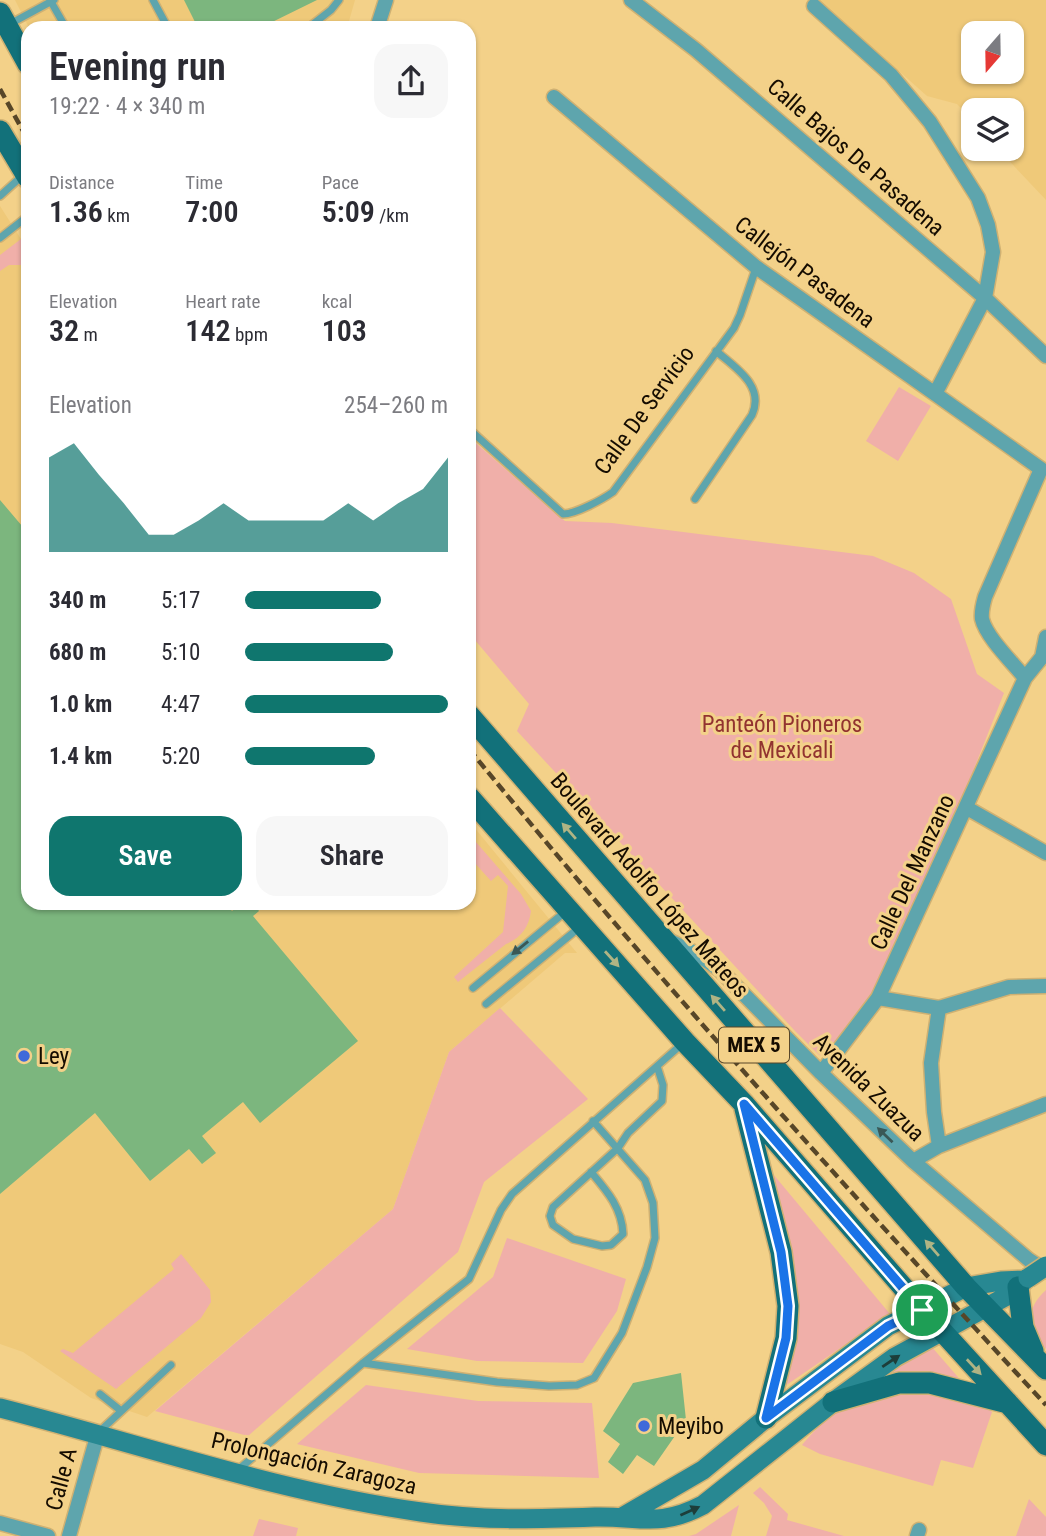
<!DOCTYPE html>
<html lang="en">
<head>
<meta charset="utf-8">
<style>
  :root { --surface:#fff; --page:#f7f7f7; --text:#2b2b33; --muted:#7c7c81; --accent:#0f766e }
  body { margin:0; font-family:"Roboto Condensed",sans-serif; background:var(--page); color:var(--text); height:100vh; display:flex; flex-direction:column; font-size:26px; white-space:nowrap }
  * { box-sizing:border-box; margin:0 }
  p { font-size:23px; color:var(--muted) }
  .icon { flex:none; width:38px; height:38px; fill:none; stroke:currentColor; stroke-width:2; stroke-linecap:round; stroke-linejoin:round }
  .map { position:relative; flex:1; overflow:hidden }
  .sheet { position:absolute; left:21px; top:21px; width:455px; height:889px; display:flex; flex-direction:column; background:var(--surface); border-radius:21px; box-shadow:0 2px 5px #0004 }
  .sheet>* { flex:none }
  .needle { width:46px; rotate:200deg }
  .fabs { position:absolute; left:961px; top:21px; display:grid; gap:14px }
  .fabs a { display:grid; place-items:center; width:63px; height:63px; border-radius:14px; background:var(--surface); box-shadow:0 2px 5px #0004; font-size:35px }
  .pin { position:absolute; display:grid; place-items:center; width:60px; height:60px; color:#fff; margin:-30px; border:4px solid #fff; border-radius:50%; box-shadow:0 2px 7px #0007 }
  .round { display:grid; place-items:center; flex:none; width:74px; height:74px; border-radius:21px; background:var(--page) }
  .overview { display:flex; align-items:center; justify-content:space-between; height:119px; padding:0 28px }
  h1 { font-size:38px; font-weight:600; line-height:52px }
  .figures { display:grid; grid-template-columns:repeat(3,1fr); gap:10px; height:119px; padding:7px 28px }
  .figures div { display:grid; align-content:center }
  .figures b { font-size:30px; font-weight:600 }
  .figures small { font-size:19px; font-weight:400 }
  .figures p { font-size:19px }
  .chart { height:196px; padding:14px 28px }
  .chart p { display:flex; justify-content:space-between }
  .chart svg { width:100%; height:126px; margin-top:7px; fill:var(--accent); opacity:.7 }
  .cta { display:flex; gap:14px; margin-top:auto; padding:14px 28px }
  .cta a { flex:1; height:80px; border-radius:21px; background:var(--accent); color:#fff; font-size:28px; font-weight:600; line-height:80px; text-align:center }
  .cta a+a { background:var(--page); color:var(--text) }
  ul { padding:0 28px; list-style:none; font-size:23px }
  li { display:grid; grid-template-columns:112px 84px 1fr; align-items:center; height:52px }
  li i { height:18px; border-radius:9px; background:var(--accent) }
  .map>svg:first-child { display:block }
  .built { fill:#efc979; fill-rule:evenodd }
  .green { fill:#f0afa9 }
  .building { fill:#7cb67e }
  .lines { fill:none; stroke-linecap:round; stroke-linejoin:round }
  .lane-casing { stroke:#cfb173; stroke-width:10 }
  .street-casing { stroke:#cfb173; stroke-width:17 }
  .secondary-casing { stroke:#cfb173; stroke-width:22 }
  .primary-casing { stroke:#cfb173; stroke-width:24 }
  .lane { stroke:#5ea5ad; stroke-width:7 }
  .street { stroke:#5ea5ad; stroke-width:14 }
  .secondary { stroke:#288892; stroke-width:19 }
  .primary { stroke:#12717a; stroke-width:21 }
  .rail { stroke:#574628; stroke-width:4.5; stroke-dasharray:10 5; stroke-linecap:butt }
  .secondary-bridge-casing { stroke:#cfb173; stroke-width:22; stroke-linecap:butt }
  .secondary-bridge { stroke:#288892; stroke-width:19 }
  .oneway { fill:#b0b484 }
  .oneway2 { fill:#3a5856 }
  .oneway3 { fill:#1d3e3a }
  .route-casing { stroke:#fff; stroke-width:14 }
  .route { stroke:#1a73e8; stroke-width:9 }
  .poi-dot { fill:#3e69da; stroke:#f3d189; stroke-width:2.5 }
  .labels { text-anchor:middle; stroke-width:6; stroke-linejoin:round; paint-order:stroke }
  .shield { fill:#f3d189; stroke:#584729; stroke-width:2 }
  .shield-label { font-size:21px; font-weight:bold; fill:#150c00 }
  .street-label { font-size:23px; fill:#150c00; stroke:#f3d189 }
  .park-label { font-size:23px; fill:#923330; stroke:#f3d189 }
  .poi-label { font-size:23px; fill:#150c00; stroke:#f3d189; text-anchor:start }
</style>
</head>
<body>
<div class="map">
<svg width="1046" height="1536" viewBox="0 0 1046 1536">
  <rect width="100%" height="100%" fill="#f3d189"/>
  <path class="built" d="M 15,0 L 355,0 L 347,28 L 29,28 Z
    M 819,0 L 1046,0 L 1046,200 L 998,149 L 1012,149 L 1012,110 L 973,110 L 973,121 L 957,104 L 927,96 ZM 1012,33 L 1012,72 L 973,72 L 973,33 Z
    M 0,206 L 21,239 L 28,241 L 28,903 L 469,903 L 469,821 L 577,953 L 565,953 L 449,1052 L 393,1209 L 147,1417 L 91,1398 L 23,1352 L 0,1344 Z"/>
  <path class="green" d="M 21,239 L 28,241 L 28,265 L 9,265 L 0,271 L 0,255 Z
    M 899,387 L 931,406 L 898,461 L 866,441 Z
    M 469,437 L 565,521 L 612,523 L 873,556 L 914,573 L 951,599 L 977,674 L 1004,693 L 943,847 L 874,995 L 828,1057 L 819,1055 L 795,1031 L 517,731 L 529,704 L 469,633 Z
    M 469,834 L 521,894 L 531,911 C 529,927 521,938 506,944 L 458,982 L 454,977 L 503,932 L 508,886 L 498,875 L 491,881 L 473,861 Z
    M 500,1008 L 588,1099 L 484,1182 L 458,1252 L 248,1436 L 155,1411 L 393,1209 L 449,1052 Z
    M 768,1168 L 890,1314 L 785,1386 C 795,1344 799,1294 792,1251 C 787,1223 776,1195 768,1168 Z
    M 507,1238 L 626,1279 L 617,1311 L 583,1363 L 477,1361 L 407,1349 L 493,1277 Z
    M 181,1254 L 210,1290 L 211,1302 L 201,1318 L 116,1389 L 60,1351 L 63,1349 L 73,1353 L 174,1269 L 171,1264 Z
    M 1046,1290 L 1046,1349 C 1028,1328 1024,1310 1046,1290 Z
    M 931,1346 L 964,1384 L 865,1384 Z
    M 366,1385 L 478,1401 L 592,1403 L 599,1478 L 419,1473 L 297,1444 Z
    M 924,1390 L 982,1403 L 992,1412 L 973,1468 L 941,1460 L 933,1486 L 820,1454 L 802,1445 C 843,1397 865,1398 924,1390 Z
    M 760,1487 L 788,1514 L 787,1520 L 844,1536 L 766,1536 L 772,1516 L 764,1503 L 753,1493 Z
    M 1029,1499 L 1046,1517 L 1046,1536 L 1016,1536 Z
    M 739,1505 L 731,1536 L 689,1536 L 696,1534 Z
    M 259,1519 L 298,1528 L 296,1536 L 253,1536 Z"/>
  <path class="building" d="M 184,0 L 317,0 L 260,28 L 198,28 Z
    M 0,500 L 28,533 L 28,903 L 225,903 L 232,911 L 242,903 L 253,903 L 259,911 L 253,916 L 358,1041 L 260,1123 L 243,1102 L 202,1136 L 216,1153 L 202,1164 L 189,1149 L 150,1181 L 95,1113 L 0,1194 Z
    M 681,1373 L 686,1420 L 654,1466 L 637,1455 L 623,1474 L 608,1462 L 620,1444 L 603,1431 L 633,1383 Z"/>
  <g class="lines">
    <g class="lane-casing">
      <path id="lane" d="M 50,0 L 66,28
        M 153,0 L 168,28
        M 8,25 L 54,0
        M 308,28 L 331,10 L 339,0
        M 0,196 L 22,176
        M 0,238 L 28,216
        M 469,429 L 563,514 C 576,514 603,499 613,492 L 734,328 L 740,315 L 756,268
        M 695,499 L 752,415 C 765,386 736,368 716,351
        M 473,988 L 565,912
        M 486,1004 L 580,927
        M 591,1172 C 607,1191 622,1208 623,1234 L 611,1245 L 602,1246 L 573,1239 L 553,1225 L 550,1216 L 553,1207 L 618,1148 L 628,1133 L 662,1101 L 663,1085 L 657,1066
        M 363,1363 L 497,1382 L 549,1386 L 577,1385 L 594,1378 L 622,1333 L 647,1267 L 655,1238 L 653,1203 L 645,1180 L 593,1121
        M 100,1394 L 120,1410
        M 100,1431 L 171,1365
        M 238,1470 L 363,1363 L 469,1279 L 501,1210 L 512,1194 L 682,1044"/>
    </g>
    <g class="street-casing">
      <path id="street" d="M 631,0 L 696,50 L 985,298 L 1046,356
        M 814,6 L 891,75 L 930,122 L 978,198 L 988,225 L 993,252 L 985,298 L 935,394
        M 377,28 L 386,0
        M 554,97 L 756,267 L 1041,469 L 985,597 C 983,604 981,612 982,619 C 986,637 1014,664 1025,678
        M 1042,657 L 1046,637
        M 967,808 L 1046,853
        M 668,940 L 697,954 L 720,970 L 821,1073 L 913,1161 L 1029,1260 L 1046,1271
        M 878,998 L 939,1008 L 1009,987 L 1046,986
        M 939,1008 L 931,1063 L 934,1112 L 939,1146
        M 821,1073 L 878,998 L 1025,678 L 1042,657
        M 913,1161 L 939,1146 L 1046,1104
        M 0,1523 L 48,1536
        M 69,1536 L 98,1433
        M 917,1536 L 919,1530"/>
    </g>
    <g class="secondary-casing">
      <path id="secondary" d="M 0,1408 C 140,1444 278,1492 421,1512 C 479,1521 537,1519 595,1517 C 641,1516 659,1528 703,1505 L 833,1402 L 895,1357 L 1005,1297 L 1026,1279
        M 624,1516 L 703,1470 L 766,1418 L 888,1326 L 966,1287 L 1001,1281 L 1024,1280"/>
    </g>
    <g class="primary-casing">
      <path id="primary" d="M 0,13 L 28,64
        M 0,131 L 28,178
        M 469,715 L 966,1287 L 1046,1369
        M 469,797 L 685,1042 L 744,1104 L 922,1309 L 1046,1445
        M 745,1109 L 781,1252 L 788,1306 L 786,1338 L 766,1418
        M 1018,1287 L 1023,1327 L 1033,1351
        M 833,1402 L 899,1383 L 930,1383 L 1008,1403"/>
    </g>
    <use href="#lane" class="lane"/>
    <use href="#street" class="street"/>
    <use href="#secondary" class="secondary"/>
    <use href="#primary" class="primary"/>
    <path class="rail" d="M 0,89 L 28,140
      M 469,749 C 653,974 848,1191 1046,1405"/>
    <g class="secondary-bridge-casing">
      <path id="secondary-bridge" d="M 1028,1278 L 1046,1266"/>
    </g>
    <use href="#secondary-bridge" class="secondary-bridge"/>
  </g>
  <defs><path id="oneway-solid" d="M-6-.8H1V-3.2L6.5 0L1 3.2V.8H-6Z" transform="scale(1.75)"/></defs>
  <g class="oneway">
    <use href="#oneway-solid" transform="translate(569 831) rotate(-131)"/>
    <use href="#oneway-solid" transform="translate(612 959) rotate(48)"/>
    <use href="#oneway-solid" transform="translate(718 1003) rotate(-131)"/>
    <use href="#oneway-solid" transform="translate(932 1248) rotate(-131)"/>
    <use href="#oneway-solid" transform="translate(974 1367) rotate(47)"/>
  </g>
  <g class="oneway2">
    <use href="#oneway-solid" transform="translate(520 948) rotate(141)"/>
    <use href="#oneway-solid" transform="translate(885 1135) rotate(-136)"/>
  </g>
  <g class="oneway3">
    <use href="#oneway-solid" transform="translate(891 1361) rotate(-34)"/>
    <use href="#oneway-solid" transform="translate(690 1511) rotate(-24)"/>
  </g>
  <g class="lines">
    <g class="route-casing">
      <path id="route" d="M 744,1104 L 922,1310 L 888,1326 L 766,1418 L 786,1338 L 788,1306 L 781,1252 Z"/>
    </g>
    <use href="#route" class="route"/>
  </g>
  <g class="poi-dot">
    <circle cx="24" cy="1056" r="7"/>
    <circle cx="644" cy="1426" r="7"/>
  </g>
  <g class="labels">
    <rect class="shield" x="719" y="1027.5" width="70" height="35" rx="5"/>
    <g class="shield-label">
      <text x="754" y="1052">MEX 5</text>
    </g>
    <g class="street-label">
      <text transform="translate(856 157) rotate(41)" y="8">Calle Bajos De Pasadena</text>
      <text transform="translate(805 272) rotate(37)" y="8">Callejón Pasadena</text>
      <text transform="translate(644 410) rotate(-54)" y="8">Calle De Servicio</text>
      <text transform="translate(912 872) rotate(-65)" y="8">Calle Del Manzano</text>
      <text transform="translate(650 885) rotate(49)" y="8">Boulevard Adolfo López Mateos</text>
      <text transform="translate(869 1087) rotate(44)" y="8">Avenida Zuazua</text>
      <text transform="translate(314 1463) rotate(13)" y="8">Prolongación Zaragoza</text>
      <text transform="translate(61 1479) rotate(-75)" y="8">Calle A</text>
    </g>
    <g class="park-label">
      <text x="782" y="732">Panteón Pioneros<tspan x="782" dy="26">de Mexicali</tspan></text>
    </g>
    <g class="poi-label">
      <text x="38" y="1064">Ley</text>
      <text x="658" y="1434">Meyibo</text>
    </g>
  </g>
</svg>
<div class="fabs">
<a><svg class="needle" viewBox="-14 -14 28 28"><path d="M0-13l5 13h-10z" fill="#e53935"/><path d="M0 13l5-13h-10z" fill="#7c7c81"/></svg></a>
<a><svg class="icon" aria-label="layers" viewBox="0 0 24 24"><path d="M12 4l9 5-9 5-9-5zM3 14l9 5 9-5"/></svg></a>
</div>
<div class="pin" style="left:922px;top:1310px;background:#1e9e55"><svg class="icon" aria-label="arrive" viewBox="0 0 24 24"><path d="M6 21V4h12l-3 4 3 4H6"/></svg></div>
<section class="sheet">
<div class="overview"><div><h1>Evening run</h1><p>19:22 · 4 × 340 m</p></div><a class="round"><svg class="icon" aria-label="share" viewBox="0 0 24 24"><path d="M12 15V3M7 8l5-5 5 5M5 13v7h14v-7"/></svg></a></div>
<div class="figures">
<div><p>Distance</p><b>1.36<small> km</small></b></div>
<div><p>Time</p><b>7:00</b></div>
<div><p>Pace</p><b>5:09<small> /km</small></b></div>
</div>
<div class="figures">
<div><p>Elevation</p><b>32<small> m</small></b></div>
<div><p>Heart rate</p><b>142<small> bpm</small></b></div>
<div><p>kcal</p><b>103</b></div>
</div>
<div class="chart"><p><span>Elevation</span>254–260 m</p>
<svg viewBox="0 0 160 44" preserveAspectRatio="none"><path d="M0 44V11L10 6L20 17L30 27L40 38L50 38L60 33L70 27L80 33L90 33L100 33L110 33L120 27L130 33L140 27L150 22L160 11V44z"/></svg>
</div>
<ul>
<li><b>340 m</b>5:17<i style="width:67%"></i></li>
<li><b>680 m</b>5:10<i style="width:73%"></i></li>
<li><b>1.0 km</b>4:47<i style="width:100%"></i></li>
<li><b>1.4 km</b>5:20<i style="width:64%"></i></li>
</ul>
<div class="cta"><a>Save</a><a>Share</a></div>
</section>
</div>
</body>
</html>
